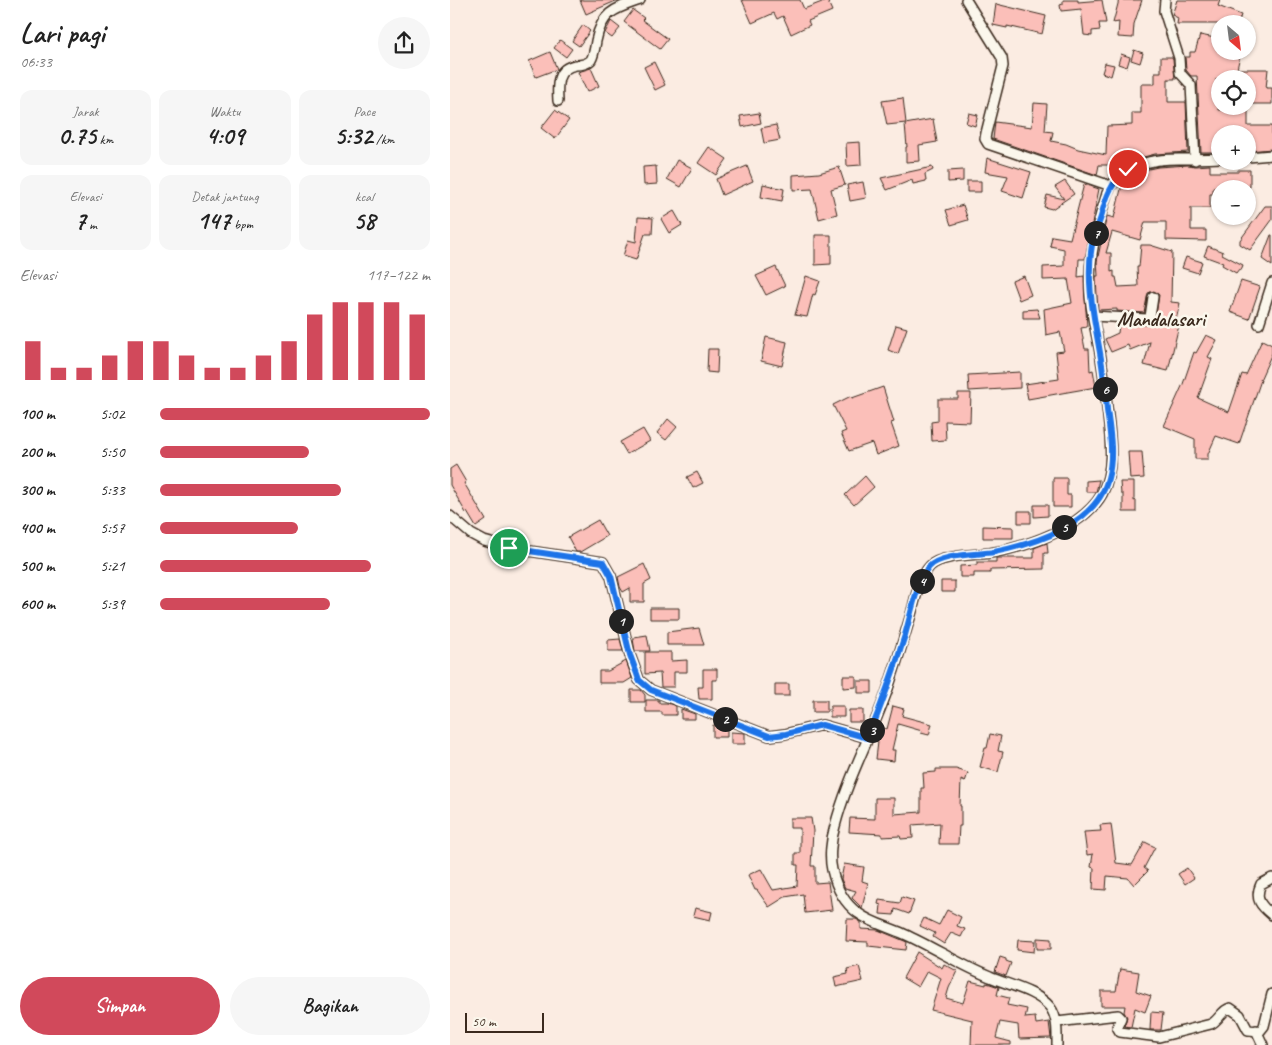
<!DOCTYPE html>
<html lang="id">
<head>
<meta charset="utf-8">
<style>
  :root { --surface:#fff; --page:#f6f6f6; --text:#222; --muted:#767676; --accent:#d1495b }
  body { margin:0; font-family:Caveat,sans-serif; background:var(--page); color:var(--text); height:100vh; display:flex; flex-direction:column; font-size:19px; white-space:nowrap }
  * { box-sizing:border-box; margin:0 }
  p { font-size:16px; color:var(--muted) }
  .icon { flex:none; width:28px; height:28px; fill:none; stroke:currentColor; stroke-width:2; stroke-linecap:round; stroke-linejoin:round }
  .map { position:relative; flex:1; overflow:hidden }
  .panel { display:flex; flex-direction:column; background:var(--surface); width:450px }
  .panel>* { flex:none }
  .needle { width:32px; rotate:152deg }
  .controls { position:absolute; left:761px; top:15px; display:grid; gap:10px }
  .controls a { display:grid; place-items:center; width:45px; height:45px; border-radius:50%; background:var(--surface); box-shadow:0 1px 4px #0004; font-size:25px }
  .scale { position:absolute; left:15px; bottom:12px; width:79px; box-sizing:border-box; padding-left:5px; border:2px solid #3b2a1e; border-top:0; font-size:14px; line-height:18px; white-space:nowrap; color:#3b2a1e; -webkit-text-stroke:4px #fbf7ec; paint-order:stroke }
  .pin { position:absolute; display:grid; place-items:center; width:42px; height:42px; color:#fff; margin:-21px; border:2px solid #fff; border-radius:50%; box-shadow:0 1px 5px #0007 }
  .km { position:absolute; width:25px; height:25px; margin:-12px; border-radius:50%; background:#222; color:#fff; font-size:14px; line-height:25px; text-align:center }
  .round { display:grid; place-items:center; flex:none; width:52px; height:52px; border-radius:26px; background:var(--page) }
  .head { display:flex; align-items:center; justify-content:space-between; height:85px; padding:0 20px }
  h1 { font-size:28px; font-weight:700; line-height:38px }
  .figures { display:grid; grid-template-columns:repeat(3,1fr); gap:8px; height:85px; padding:5px 20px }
  .figures div { display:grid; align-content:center; border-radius:12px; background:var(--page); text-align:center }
  .figures b { font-size:25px; font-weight:700 }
  .figures small { font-size:14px; font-weight:400 }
  .figures p { font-size:14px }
  .chart { height:140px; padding:10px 20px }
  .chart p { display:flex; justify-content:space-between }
  .chart svg { width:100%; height:90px; margin-top:5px; stroke:var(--accent); stroke-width:6 }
  .action { display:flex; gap:10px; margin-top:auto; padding:10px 20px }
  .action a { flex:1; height:58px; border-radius:30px; background:var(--accent); color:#fff; font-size:20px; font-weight:700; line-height:58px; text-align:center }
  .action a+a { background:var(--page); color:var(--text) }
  ul { padding:0 20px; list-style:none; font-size:16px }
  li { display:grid; grid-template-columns:80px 60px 1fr; align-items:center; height:38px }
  li i { height:12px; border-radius:6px; background:var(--accent) }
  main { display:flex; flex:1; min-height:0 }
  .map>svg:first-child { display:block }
  .building { fill:#fbbfb9; stroke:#3b2a1e }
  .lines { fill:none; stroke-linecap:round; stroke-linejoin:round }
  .street-casing { stroke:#3b2a1e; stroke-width:12 }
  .street { stroke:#fbf7ec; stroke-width:9 }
  .route-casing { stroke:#fff; stroke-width:10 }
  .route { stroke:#1a73e8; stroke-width:6 }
  .labels { text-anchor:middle; stroke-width:5; stroke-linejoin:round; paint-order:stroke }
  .quarter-label { font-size:20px; font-weight:bold; fill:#3b2a1e; stroke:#fbf7ec }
</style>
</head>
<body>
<main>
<section class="panel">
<div class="head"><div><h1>Lari pagi</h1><p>06:33</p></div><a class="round"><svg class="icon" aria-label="share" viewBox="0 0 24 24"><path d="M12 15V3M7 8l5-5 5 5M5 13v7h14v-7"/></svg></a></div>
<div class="figures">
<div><p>Jarak</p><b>0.75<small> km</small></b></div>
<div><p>Waktu</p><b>4:09</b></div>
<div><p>Pace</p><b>5:32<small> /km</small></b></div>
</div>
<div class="figures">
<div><p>Elevasi</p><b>7<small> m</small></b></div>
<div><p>Detak jantung</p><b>147<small> bpm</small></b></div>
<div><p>kcal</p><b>58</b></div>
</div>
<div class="chart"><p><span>Elevasi</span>117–122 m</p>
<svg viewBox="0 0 160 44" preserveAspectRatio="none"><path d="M5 44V25M15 44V38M25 44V38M35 44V32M45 44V25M55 44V25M65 44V32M75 44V38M85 44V38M95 44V32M105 44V25M115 44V12M125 44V6M135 44V6M145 44V6M155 44V12"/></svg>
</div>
<ul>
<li><b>100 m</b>5:02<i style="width:100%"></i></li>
<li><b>200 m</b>5:50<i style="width:55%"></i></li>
<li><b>300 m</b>5:33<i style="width:67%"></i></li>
<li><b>400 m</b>5:57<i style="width:51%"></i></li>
<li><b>500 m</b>5:21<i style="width:78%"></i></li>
<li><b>600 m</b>5:39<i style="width:63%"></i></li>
</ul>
<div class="action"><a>Simpan</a><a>Bagikan</a></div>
</section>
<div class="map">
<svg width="822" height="1045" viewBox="0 0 822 1045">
  <rect width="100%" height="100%" fill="#fbece2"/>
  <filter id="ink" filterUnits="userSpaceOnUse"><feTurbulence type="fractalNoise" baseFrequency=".02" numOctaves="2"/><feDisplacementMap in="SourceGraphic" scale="10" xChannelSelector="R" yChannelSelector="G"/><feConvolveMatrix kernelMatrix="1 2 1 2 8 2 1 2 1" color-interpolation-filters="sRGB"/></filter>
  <g filter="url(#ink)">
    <path class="building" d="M 130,0 L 168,0 L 136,14 Z
      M 292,0 L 350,0 L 354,9 L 377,0 L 382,11 L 358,21 L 360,25 L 341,34 L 333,16 L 327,19 L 324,13 L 302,23 Z
      M 613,0 L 628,0 L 628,2 L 652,0 L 656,23 L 649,23 L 650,30 L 642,31 L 642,36 L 634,35 L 631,9 L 611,11 L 610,5 L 613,4 Z
      M 669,0 L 692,0 L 684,24 L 683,38 L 668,37 L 669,22 L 663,23 Z
      M 727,0 L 770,0 L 768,6 L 791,15 L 788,24 L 727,24 L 728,18 L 722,15 Z
      M 546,4 L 596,16 L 592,34 L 557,26 L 557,28 L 543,25 Z
      M 183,10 L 194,18 L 192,20 L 218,39 L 210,49 L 174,22 Z
      M 161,21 L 170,28 L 162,38 L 155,33 Z
      M 133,25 L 140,31 L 129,46 L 122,41 Z
      M 750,35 L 770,39 L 770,51 L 791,51 L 787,69 L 818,69 L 816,88 L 822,88 L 822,104 L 802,104 L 801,79 L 766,79 L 766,97 L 769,97 L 769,110 L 798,110 L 798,126 L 822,126 L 822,149 L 798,151 L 798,134 L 770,134 L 770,152 L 751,152 L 747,76 L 741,76 L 736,70 L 735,57 L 740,57 L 740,52 L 745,52 Z
      M 110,40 L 122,49 L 116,57 L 104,48 Z
      M 684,50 L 693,53 L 690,63 L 681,60 Z
      M 100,52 L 107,69 L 86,77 L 79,61 Z
      M 671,54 L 680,57 L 677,67 L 668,64 Z
      M 711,57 L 722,57 L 723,59 L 725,79 L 718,79 L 718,102 L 736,102 L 738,152 L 705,154 L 690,158 L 675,165 L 649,165 L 647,175 L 543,139 L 545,122 L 582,127 L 584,103 L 597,104 L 595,131 L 603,132 L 601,141 L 616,144 L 628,149 L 656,155 L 657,126 L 682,125 L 682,113 L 691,113 L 691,84 L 705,84 L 705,72 L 711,72 Z
      M 204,62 L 215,85 L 205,90 L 194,67 Z
      M 655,63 L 664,65 L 661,76 L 652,73 Z
      M 141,68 L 149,86 L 137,92 L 128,72 Z
      M 453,98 L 456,123 L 437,125 L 432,101 Z
      M 105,110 L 119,120 L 105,139 L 91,128 Z
      M 309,113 L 311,123 L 292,127 L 290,116 Z
      M 519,113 L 528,115 L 525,126 L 516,123 Z
      M 483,119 L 487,142 L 469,145 L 470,161 L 456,162 L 456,147 L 457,147 L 455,124 Z
      M 326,125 L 330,140 L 314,143 L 311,128 Z
      M 410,142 L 411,165 L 397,166 L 396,143 Z
      M 259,147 L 277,159 L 266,175 L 248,163 Z
      M 537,158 L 581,172 L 573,198 L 552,191 L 558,176 L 535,172 Z
      M 227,160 L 242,168 L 231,187 L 217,179 Z
      M 738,165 L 745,166 L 760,165 L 760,172 L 788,172 L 788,170 L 800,170 L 800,187 L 763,188 L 763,194 L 760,194 L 760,208 L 741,208 L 741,230 L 756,230 L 756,241 L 716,240 L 716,222 L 695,222 L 690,240 L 662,232 L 656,253 L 661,253 L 661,272 L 664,271 L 664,277 L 666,277 L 668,287 L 688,286 L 687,267 L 689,267 L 691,245 L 700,245 L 722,252 L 721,302 L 730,303 L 726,320 L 730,321 L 718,371 L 694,365 L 700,342 L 680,350 L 678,345 L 661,352 L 655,339 L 668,333 L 669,324 L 697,325 L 705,321 L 709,295 L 704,291 L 698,293 L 694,313 L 667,311 L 667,309 L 648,310 L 646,279 L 646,276 L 648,276 L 647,261 L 657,216 L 664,218 L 672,185 L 685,188 L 686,173 L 694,170 L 708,167 Z
      M 206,166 L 207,184 L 194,185 L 193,167 Z
      M 297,166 L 303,181 L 272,195 L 266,179 Z
      M 389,167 L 395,185 L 381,189 L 387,214 L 369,219 L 362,189 L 343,190 L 343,175 L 369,173 Z
      M 482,167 L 483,170 L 475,174 L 476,181 L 463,184 L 462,180 L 437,190 L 431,178 Z
      M 513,170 L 513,181 L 498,182 L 498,171 Z
      M 517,181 L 531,181 L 531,192 L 517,192 Z
      M 615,181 L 624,194 L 602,209 L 594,207 L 597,195 L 614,199 L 605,187 Z
      M 413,182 L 416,198 L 400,201 L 397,185 Z
      M 313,184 L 334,189 L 332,201 L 311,197 Z
      M 634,184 L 649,189 L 635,259 L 629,259 L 628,277 L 634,276 L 637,327 L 631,328 L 635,349 L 639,349 L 640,371 L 643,370 L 646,387 L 578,399 L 575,384 L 609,379 L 606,352 L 614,351 L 610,332 L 596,335 L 594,309 L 622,303 L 618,279 L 593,280 L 593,267 L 614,266 L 614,249 L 600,246 L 602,236 L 620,239 Z
      M 513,205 L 518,220 L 501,225 L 496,210 Z
      M 815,206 L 822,206 L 822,220 L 800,250 L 790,244 L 790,240 Z
      M 224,211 L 232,225 L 219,233 L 211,219 Z
      M 188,217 L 203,218 L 202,234 L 195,234 L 186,260 L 173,256 L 178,240 L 186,242 Z
      M 365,235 L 381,235 L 381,264 L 365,265 Z
      M 821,235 L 822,235 L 822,266 L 812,259 Z
      M 758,246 L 773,252 L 772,254 L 793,265 L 791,270 L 789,269 L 786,273 L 772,265 L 773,263 L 754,256 Z
      M 736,257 L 752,262 L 748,273 L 732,268 Z
      M 326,267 L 335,286 L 316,295 L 306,276 Z
      M 356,276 L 370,281 L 365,295 L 363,294 L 357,317 L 345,315 Z
      M 574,276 L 581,295 L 569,300 L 562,281 Z
      M 791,281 L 810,287 L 799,319 L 780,312 Z
      M 587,309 L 590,318 L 573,318 L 573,310 Z
      M 446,325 L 457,328 L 448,354 L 438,350 Z
      M 756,335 L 767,340 L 758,357 L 762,359 L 748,398 L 779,412 L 792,374 L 796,375 L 812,340 L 822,345 L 822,353 L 810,380 L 811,380 L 789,444 L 766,436 L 758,454 L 758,459 L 745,459 L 745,439 L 714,426 L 733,384 L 744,352 L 746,353 Z
      M 316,337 L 337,342 L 332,366 L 311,361 Z
      M 258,349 L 268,349 L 267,373 L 257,372 Z
      M 570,372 L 570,388 L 519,391 L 518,375 Z
      M 433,387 L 444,422 L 441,423 L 449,446 L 426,455 L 422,443 L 399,451 L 391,433 L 396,431 L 383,405 L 401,396 L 402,398 Z
      M 508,393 L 521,393 L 520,422 L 495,421 L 496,440 L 482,441 L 481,422 L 488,421 L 488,399 L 508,399 Z
      M 218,419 L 227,427 L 216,440 L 207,433 Z
      M 193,429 L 200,441 L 177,454 L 170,442 Z
      M 678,452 L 692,452 L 694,478 L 680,479 Z
      M 6,465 L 16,482 L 14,483 L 36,520 L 26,527 L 17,512 L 16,513 L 0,485 L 0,469 Z
      M 247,472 L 253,483 L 243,488 L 237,477 Z
      M 415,476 L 424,487 L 404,505 L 395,495 Z
      M 603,478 L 617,478 L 617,495 L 621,495 L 621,507 L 603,507 Z
      M 649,480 L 646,492 L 636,492 L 636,481 Z
      M 670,482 L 684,482 L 684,501 L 686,500 L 686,512 L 673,512 L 673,494 L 671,494 Z
      M 584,505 L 598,505 L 598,516 L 584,517 Z
      M 568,511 L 581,511 L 581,523 L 568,523 Z
      M 148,520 L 157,536 L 130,552 L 126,552 L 118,537 Z
      M 533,526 L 563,527 L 563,538 L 533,538 Z
      M 597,543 L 598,553 L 594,553 L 594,569 L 540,570 L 540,573 L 524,573 L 524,577 L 510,577 L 510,566 L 527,565 L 527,562 L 546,562 L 546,558 L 584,558 L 584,548 Z
      M 194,564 L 201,580 L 194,584 L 194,602 L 180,602 L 180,588 L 173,592 L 170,587 L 168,577 Z
      M 491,581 L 505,581 L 505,592 L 491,592 Z
      M 200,608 L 229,608 L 229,619 L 200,619 Z
      M 249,628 L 254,645 L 217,645 L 217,632 Z
      M 197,635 L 200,651 L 185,651 L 183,639 L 184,639 L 184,637 Z
      M 170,639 L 173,651 L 158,651 L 158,640 Z
      M 195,652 L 221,652 L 221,661 L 237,660 L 237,672 L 224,672 L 224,687 L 211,687 L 210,673 L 195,674 Z
      M 176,661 L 182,678 L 174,683 L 149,683 L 149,671 L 158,671 Z
      M 253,669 L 267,669 L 267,680 L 262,680 L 262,699 L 249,699 L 248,687 L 253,687 Z
      M 393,676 L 406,676 L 406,687 L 393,688 Z
      M 408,681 L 422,681 L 422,693 L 408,693 Z
      M 325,684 L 339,684 L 339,696 L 325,696 Z
      M 181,690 L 191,690 L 195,695 L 195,702 L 181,702 Z
      M 196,700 L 209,700 L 209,703 L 217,703 L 226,706 L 226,715 L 212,715 L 212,712 L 196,712 Z
      M 363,700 L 377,700 L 377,712 L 363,712 Z
      M 380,706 L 394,706 L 394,717 L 380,717 Z
      M 443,706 L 454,709 L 452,716 L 482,724 L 479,735 L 471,733 L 472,731 L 448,724 L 442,750 L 445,750 L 444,761 L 426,759 L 428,742 L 426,741 L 429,729 L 430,727 L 437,729 Z
      M 231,709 L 245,714 L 245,719 L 231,719 Z
      M 399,710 L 413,710 L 413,722 L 399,722 Z
      M 263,725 L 277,726 L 277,737 L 263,737 Z
      M 281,732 L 295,733 L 295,744 L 281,744 Z
      M 540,734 L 551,736 L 548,751 L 553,752 L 548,772 L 530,767 L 535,748 L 537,748 Z
      M 486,769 L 506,769 L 518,773 L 515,782 L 511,780 L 510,806 L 511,806 L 511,826 L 509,826 L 508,844 L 489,844 L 490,823 L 462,825 L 463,838 L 451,839 L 450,836 L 432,837 L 432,834 L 399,832 L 400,818 L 425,819 L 425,798 L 444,798 L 444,814 L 471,812 L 471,788 L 474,788 L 473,773 L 486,772 Z
      M 340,818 L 361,818 L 363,831 L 361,866 L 365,866 L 365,883 L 378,882 L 382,910 L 355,913 L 353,894 L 335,897 L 319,907 L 307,890 L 305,890 L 298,875 L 311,869 L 323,890 L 347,886 L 348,865 L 345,865 L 345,853 L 350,853 L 350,828 L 340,828 Z
      M 661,824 L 666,863 L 682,865 L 695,842 L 705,847 L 694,868 L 698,871 L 684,885 L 678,878 L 657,876 L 656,890 L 643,889 L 644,868 L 641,867 L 643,854 L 637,855 L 634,832 L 651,831 L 650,825 Z
      M 394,864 L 414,867 L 412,881 L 418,883 L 412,908 L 402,898 L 406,891 L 395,888 L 394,886 L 391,879 Z
      M 737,868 L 744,878 L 735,884 L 728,874 Z
      M 452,897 L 464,901 L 459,914 L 445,909 L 444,915 L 430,914 L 431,905 L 428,904 L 429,900 L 450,903 Z
      M 245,908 L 262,912 L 260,920 L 243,916 Z
      M 497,910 L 511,917 L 507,926 L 515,929 L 511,937 L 501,933 L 494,944 L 483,937 L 485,933 L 470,926 L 474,918 L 489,925 Z
      M 397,919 L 406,919 L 411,922 L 411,929 L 428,930 L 457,942 L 456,950 L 418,946 L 418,942 L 396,941 Z
      M 587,938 L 601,939 L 601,949 L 587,949 Z
      M 568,940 L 585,941 L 584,952 L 567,950 Z
      M 467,952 L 492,968 L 494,964 L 507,971 L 499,988 L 496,998 L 513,1003 L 520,981 L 536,985 L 536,983 L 540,984 L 549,987 L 547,995 L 559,998 L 557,1005 L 577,1009 L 575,1018 L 585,1017 L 586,1024 L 599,1022 L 601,1038 L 569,1039 L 568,1025 L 550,1022 L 546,1038 L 561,1042 L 561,1045 L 521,1045 L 522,1020 L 481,1010 L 491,978 L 477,971 L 468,987 L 453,978 Z
      M 550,957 L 556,959 L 556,961 L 561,963 L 556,976 L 545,972 Z
      M 409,966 L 413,981 L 386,987 L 384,977 L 398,974 L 397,969 Z
      M 670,969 L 689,972 L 686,991 L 701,996 L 695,1012 L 685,1008 L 681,1027 L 674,1026 L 677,1017 L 674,1012 L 675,1006 L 651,1006 L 651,991 L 666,991 Z
      M 701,1012 L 713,1013 L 711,1030 L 700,1030 Z"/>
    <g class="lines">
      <g class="street-casing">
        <path id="street" d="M 516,0 L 552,58 L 553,66 L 536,133 L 535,139 L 538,144 L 661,186
          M 715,0 L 714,11 L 729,58 L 730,73 L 741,85 L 745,160
          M 108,101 C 107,85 106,68 126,65 C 132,65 137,64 141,60 C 144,55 145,47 146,41 C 152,12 164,9 190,0
          M 798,157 L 822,155
          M 643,316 L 697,319 L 700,317 L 703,297
          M 809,324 L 822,283
          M 0,516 L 21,534 L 34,541 L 59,548 L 153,562 L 161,576 L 180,655 L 187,674 L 189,680 L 201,690 L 319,736 L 335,734 L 372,725 L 418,738
          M 822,878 L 811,884 C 804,899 811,906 822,915
          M 607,1022 L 668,1015 L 671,1018 L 667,1027 L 670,1032 L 709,1037 L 761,1024 C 769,1020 772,1010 780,1008 L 790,1015 L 798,1030 L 810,1031 L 814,1026 L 822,994
          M 806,1030 L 813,1045
          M 607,1045 C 607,1032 608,1018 600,1007 C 587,991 558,985 540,977 C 510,965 483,947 454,934 C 439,927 421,923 408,913 C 394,903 386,887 382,870 C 379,857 381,839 385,826 C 397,780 420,738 436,694 C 445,669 452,644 460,618 C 465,602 468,579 480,566 C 491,555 524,555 540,553 C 576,547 633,528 652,494 C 664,470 661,442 658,416 C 656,399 655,382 652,365 C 649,341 641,317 640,293 C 638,255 647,229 657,193 C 680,150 729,161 770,158"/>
      </g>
      <use href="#street" class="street"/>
    </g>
  </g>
  <g class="lines" filter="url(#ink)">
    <g class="route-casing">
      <path id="route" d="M 59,548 L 153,562 L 161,576 L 180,655 L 187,674 L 189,680 L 201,690 L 319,736 L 336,734 L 372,725 L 418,738 C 432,704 444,670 455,635 C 461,615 466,584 479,567 C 490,554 527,555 544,552 C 585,544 647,524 658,478 C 664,456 660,432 657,410 C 656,395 654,380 652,365 C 646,325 635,286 642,245 C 644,236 648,226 651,217 C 656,197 661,182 678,169"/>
    </g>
    <use href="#route" class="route"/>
  </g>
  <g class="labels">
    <g class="quarter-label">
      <text x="711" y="326">Mandalasari</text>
    </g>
  </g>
</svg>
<div class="controls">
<a><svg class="needle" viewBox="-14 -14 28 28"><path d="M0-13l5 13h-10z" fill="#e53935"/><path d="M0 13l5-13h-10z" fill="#767676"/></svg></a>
<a><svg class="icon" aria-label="locate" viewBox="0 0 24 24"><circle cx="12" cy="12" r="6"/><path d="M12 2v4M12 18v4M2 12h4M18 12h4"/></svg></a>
<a>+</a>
<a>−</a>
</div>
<div class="scale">50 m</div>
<div class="pin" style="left:59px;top:548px;background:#1e9e55"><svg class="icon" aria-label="arrive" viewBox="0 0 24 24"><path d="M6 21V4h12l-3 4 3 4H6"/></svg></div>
<div class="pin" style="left:678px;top:169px;background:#d93025"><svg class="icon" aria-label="check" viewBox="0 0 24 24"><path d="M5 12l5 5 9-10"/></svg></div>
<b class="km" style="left:171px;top:621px">1</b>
<b class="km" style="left:275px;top:719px">2</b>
<b class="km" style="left:422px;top:730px">3</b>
<b class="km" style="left:472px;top:581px">4</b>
<b class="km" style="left:614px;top:527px">5</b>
<b class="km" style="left:655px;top:389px">6</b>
<b class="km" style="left:646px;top:233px">7</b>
</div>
</main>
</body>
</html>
